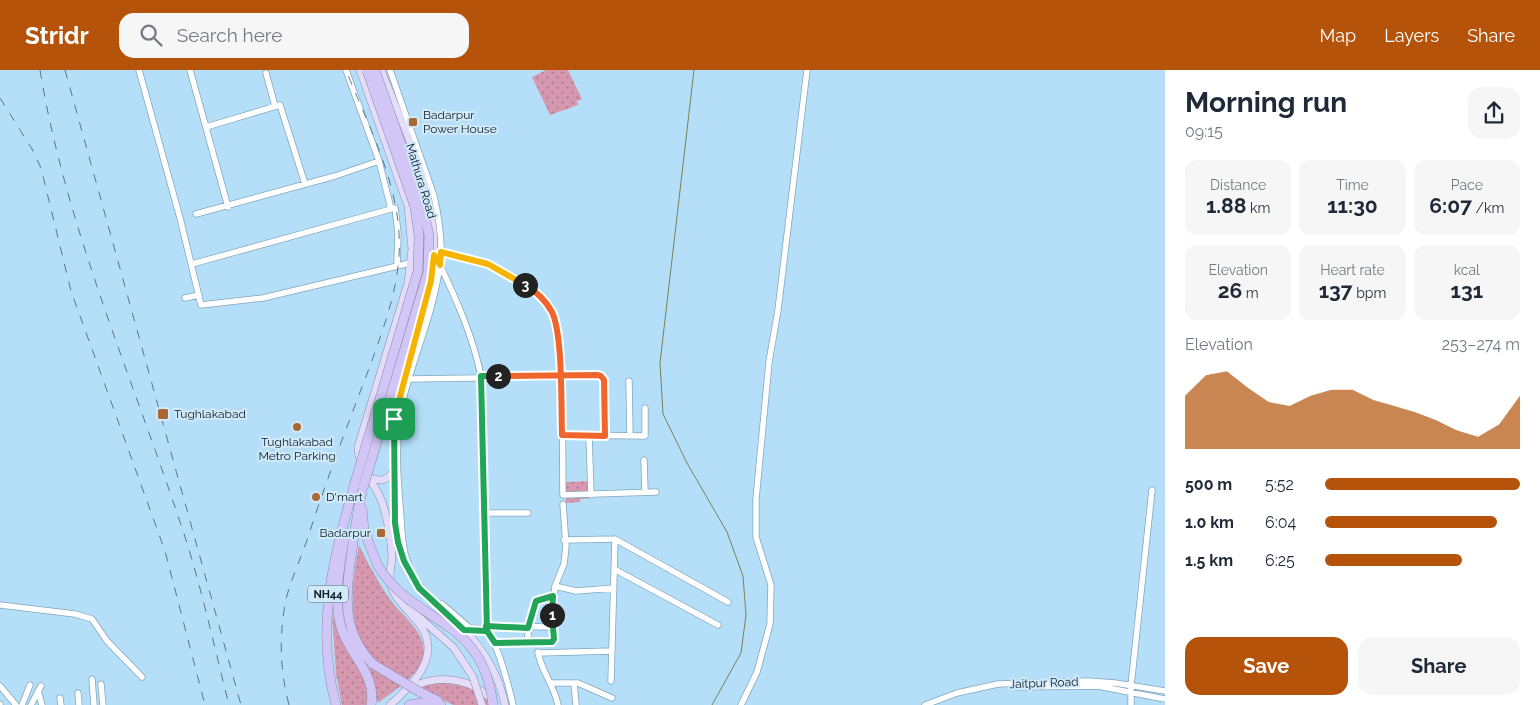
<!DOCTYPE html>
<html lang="en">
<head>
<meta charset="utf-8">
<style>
  :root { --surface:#fff; --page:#f6f6f7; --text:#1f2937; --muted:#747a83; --accent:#b45309 }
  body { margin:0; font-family:Raleway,sans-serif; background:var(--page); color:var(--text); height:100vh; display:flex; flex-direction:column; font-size:19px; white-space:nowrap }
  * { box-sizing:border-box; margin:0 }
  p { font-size:16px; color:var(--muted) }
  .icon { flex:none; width:28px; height:28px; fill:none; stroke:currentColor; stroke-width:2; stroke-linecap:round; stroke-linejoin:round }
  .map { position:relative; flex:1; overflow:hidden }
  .drawer { display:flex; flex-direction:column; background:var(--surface); width:375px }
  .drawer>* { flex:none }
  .pin { position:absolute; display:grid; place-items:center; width:42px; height:42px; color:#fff; margin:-21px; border-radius:10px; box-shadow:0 2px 8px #0006 }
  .km { position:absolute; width:25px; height:25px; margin:-12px; border-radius:50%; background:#222; color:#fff; font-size:14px; line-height:25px; text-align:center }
  .round { display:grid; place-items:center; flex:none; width:52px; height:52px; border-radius:15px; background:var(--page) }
  .overview { display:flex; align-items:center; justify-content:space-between; height:85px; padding:0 20px }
  h1 { font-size:28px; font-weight:700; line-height:38px }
  .metrics { display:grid; grid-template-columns:repeat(3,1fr); gap:8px; height:85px; padding:5px 20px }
  .metrics div { display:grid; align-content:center; border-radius:12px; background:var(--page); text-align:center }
  .metrics b { font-size:21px; font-weight:700 }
  .metrics small { font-size:14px; font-weight:400 }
  .metrics p { font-size:14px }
  .chart { height:140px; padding:10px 20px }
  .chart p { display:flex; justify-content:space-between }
  .chart svg { width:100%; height:90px; margin-top:5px; fill:var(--accent); opacity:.7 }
  .button { display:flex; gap:10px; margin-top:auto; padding:10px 20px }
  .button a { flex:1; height:58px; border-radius:15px; background:var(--accent); color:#fff; font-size:20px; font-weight:700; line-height:58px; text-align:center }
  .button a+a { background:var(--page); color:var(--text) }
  ul { padding:0 20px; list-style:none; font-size:16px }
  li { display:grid; grid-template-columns:80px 60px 1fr; align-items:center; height:38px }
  li i { height:12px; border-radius:6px; background:var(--accent) }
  header { display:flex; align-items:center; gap:30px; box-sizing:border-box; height:70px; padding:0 25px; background:var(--accent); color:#fff }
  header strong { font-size:24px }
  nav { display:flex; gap:28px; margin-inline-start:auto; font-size:18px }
  .search { width:350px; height:45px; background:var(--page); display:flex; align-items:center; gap:12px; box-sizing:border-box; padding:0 18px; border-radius:15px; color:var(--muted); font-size:19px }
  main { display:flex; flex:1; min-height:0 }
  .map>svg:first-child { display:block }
  .park { fill:url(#park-dots) }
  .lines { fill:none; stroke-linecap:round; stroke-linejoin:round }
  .stream { stroke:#778355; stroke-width:1 }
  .minor-casing { stroke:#7fa6bf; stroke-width:7 }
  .major-casing { stroke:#8d8bad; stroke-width:8 }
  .highway-casing { stroke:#8d8bad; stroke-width:10 }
  .minor { stroke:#fff; stroke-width:5.5 }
  .major { stroke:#e3ddf9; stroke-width:7 }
  .highway { stroke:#d1c6f5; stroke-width:9 }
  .rail { stroke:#5a7586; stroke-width:1; stroke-dasharray:9 9; stroke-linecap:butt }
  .major-bridge-casing { stroke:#8d8bad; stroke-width:8; stroke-linecap:butt }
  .highway-bridge-casing { stroke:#8d8bad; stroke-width:10; stroke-linecap:butt }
  .major-bridge { stroke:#e3ddf9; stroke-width:7 }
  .highway-bridge { stroke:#d1c6f5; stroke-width:9 }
  .split-1-casing { stroke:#fff; stroke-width:10 }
  .split-2-casing { stroke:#fff; stroke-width:10 }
  .split-3-casing { stroke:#fff; stroke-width:10 }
  .split-4-casing { stroke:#fff; stroke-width:10 }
  .split-1 { stroke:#22a559; stroke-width:6 }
  .split-2 { stroke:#22a559; stroke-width:6 }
  .split-3 { stroke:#f0652b; stroke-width:6 }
  .split-4 { stroke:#f5b400; stroke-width:6 }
  .poi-dot { fill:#aa6734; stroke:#d1eaf9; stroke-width:2 }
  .labels { text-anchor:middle; stroke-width:4; stroke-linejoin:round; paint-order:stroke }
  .shield { fill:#d1eaf9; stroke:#495b67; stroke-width:1 }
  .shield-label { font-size:11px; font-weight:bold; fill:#0f1e28 }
  .poi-label { font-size:12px; fill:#0f1e28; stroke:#d1eaf9; text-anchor:start }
  .street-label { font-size:12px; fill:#0f1e28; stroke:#d1eaf9 }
</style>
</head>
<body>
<header>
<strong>Stridr</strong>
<div class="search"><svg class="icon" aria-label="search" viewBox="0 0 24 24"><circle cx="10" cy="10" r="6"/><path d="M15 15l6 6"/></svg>Search here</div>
<nav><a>Map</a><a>Layers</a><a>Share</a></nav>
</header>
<main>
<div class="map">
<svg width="1165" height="635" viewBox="0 0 1165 635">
  <defs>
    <pattern id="park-dots" width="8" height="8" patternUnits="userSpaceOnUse" patternTransform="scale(1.25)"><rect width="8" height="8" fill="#d598ae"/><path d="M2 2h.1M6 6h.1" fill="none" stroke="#ab7b8e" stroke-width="1.8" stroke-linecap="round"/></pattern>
  </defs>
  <rect width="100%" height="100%" fill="#b5dff9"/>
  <path class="park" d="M 546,0 L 568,0 L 582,29 L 577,31 L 578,35 L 550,45 L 532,7 Z
    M 592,411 L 592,428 L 580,429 L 580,432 L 566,433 L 566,412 Z
    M 359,475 C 368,494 378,511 389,528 C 402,547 431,564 422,590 C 416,608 392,622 378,633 L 369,598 L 376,592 C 344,561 352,513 359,475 Z
    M 332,545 L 365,608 L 368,620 L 367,635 L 342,635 L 336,604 Z
    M 436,612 C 458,614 477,617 491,635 L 453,635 L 418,618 Z"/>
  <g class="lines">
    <path class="stream" d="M 694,0 L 660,293 L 663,344 L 687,393 L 727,462 L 743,506 L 746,545 L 741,583 L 712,635"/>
    <g class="minor-casing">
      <path id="minor" d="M 139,0 L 180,148 L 201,235 L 263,228 L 410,193
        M 190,0 L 228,137
        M 390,0 L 434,126 C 439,148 443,172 440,194 C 434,242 413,287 402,334 C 395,366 397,404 400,436 C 402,455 401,476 408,493
        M 266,3 L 275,36
        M 206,57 L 280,35 L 305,114
        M 392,138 L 395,138 L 398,163 L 397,195
        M 196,144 L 335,106 L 379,91
        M 441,182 C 473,189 525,204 546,232 C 566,259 562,386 563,425 L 656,422
        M 192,194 L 391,139 L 379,91 L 346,0
        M 440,195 C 457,231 473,267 481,306 L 487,561
        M 185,228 L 199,225
        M 409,309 L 601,306 L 604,310 L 605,366
        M 629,311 L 630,366
        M 562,365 L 645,366 L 645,338
        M 589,366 L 591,425
        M 644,390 L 645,422
        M 484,443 L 528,443
        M 564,470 L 615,469 L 728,532
        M 614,499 L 718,555
        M 555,516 L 576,521 L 614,518
        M 442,534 L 471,559
        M 0,535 L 75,544 L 92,549 L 107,571 L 142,607
        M 487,556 L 552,557 L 555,516 L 564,494 L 566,476 L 563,434
        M 468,559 C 474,558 482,557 487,562 C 497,570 510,621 513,635
        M 495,573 L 552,572 L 554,569 L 552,557
        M 528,573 L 528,552 L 536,532 L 553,525
        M 538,582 C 541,601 554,615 558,635
        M 538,583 L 611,581
        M 92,609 L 94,635
        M 611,611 L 615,469
        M 551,613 L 578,613 L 612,628
        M 574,613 L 576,635
        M 101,614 L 103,635
        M 0,616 L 16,635
        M 1018,617 L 1098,616 L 1165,629
        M 38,621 L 42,635
        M 78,623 L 79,635
        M 60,628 L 61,635
        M 0,634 L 0,635
        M 22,635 L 30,615
        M 31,635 L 41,616
        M 741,635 L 757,602 L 770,554 L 771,515 L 756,467 L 756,429 L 769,292 L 778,240 L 807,0
        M 925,635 L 957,623 L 998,614 L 1087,611 L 1115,613 L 1165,621
        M 1131,635 L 1131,616 L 1152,420"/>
    </g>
    <g class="major-casing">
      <path id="major" d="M 360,0 L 408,136 L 412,179 L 408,213 L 358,377 C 358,400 377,414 383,435 C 388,451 391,469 392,485 C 392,496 387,507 392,519 C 397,531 409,541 418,552 C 444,584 414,614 390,635
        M 381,0 C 403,57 435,118 434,181 C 434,230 409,283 398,331 C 392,355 395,378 395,403 C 395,425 393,449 397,471 C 405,512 437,532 464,560 C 485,581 499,606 505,635
        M 369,407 C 380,413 390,410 394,399
        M 409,538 L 454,578 L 473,607
        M 411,618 C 437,603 472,608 493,631"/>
    </g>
    <g class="highway-casing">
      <path id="highway" d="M 362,422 C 357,444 354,465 351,487 C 345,527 342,562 373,594
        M 362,439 L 364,461 L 378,496
        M 345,464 C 340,494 333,527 341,557 C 349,585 377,604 371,635
        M 418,621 L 438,631
        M 336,635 C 315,558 333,490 354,416
        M 409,635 L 429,632 L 441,635"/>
    </g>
    <use href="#minor" class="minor"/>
    <use href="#major" class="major"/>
    <use href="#highway" class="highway"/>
    <path class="rail" d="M 40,0 C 66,159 136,316 186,470 C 203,524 215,580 229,635
      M 65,0 L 241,635
      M 0,28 L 32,79 L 41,98 L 71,221 L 165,481 L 205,635
      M 289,635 C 280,600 279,570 285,534 C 289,513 300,491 307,470 C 326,411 348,354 370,296 C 385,254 402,210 399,164 C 396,107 367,53 346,0"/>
    <g class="major-bridge-casing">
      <path id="major-bridge" d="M 473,607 L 482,635"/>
    </g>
    <g class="highway-bridge-casing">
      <path id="highway-bridge" d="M 354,416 L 418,201 L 419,166 L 415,137 L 367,0
        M 363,418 L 428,202 L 429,165 L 422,134 L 375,0
        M 378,496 C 415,556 483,546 493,635
        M 373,594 L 418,621"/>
    </g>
    <use href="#major-bridge" class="major-bridge"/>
    <use href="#highway-bridge" class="highway-bridge"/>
  </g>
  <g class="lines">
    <g class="split-1-casing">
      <path id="split-1" d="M 394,349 L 395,453 L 398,472 L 404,491 L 419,518 L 464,560 L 487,561 L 486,556 L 528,558 L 536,531 L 553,526 L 552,545"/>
    </g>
    <g class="split-2-casing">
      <path id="split-2" d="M 498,306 L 481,306 L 487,561 L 495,573 L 552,572 L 554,569 L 552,545"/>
    </g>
    <g class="split-3-casing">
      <path id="split-3" d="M 498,306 L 598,305 L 601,306 L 604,310 L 605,366 L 562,365 C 561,337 563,265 552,242 C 545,229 536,222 525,215"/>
    </g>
    <g class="split-4-casing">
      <path id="split-4" d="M 394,349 L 431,211 L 434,185 L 440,195 L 441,182 L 488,194 L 525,215"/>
    </g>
    <use href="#split-1" class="split-1"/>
    <use href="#split-2" class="split-2"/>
    <use href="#split-3" class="split-3"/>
    <use href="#split-4" class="split-4"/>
  </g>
  <g class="poi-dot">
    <rect x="408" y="47" width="10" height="10" rx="2.5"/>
    <rect x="157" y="338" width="12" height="12" rx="2.5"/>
    <circle cx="297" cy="357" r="5"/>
    <circle cx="316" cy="427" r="5"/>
    <rect x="376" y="458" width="10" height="10" rx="2.5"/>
  </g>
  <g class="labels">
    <rect class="shield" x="308" y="515.5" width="40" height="17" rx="4"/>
    <g class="shield-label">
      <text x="328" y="528">NH44</text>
    </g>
    <g class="poi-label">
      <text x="423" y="49">Badarpur<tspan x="423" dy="14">Power House</tspan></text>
      <text x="174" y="348">Tughlakabad</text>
      <text x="297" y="376" text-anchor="middle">Tughlakabad<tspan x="297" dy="14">Metro Parking</tspan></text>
      <text x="326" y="431">D'mart</text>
      <text x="371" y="467" text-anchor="end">Badarpur</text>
    </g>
    <g class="street-label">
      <text transform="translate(421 111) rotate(73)" y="4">Mathura Road</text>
      <text transform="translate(1044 613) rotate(-2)" y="4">Jaitpur Road</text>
    </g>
  </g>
</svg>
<div class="pin" style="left:394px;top:349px;background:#1e9e55"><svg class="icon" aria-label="arrive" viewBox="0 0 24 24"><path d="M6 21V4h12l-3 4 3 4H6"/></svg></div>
<b class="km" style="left:552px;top:545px">1</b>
<b class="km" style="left:498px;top:306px">2</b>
<b class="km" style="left:525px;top:215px">3</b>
</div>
<section class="drawer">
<div class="overview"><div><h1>Morning run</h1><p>09:15</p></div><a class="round"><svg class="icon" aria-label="share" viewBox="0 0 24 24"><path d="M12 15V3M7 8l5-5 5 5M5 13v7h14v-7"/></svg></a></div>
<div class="metrics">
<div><p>Distance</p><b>1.88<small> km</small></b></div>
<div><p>Time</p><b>11:30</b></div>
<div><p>Pace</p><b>6:07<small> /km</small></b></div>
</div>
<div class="metrics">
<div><p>Elevation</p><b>26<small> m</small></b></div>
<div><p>Heart rate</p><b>137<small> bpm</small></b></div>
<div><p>kcal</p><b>131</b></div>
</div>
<div class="chart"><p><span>Elevation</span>253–274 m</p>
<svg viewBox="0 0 160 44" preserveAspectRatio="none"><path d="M0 44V18L10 8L20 6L30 14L40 21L50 23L60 18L70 15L80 15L90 20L100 23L110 26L120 30L130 35L140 38L150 32L160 18V44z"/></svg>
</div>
<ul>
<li><b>500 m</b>5:52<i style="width:100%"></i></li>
<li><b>1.0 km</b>6:04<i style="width:88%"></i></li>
<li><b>1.5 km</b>6:25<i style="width:70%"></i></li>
</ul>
<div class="button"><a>Save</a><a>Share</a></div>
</section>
</main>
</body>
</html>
